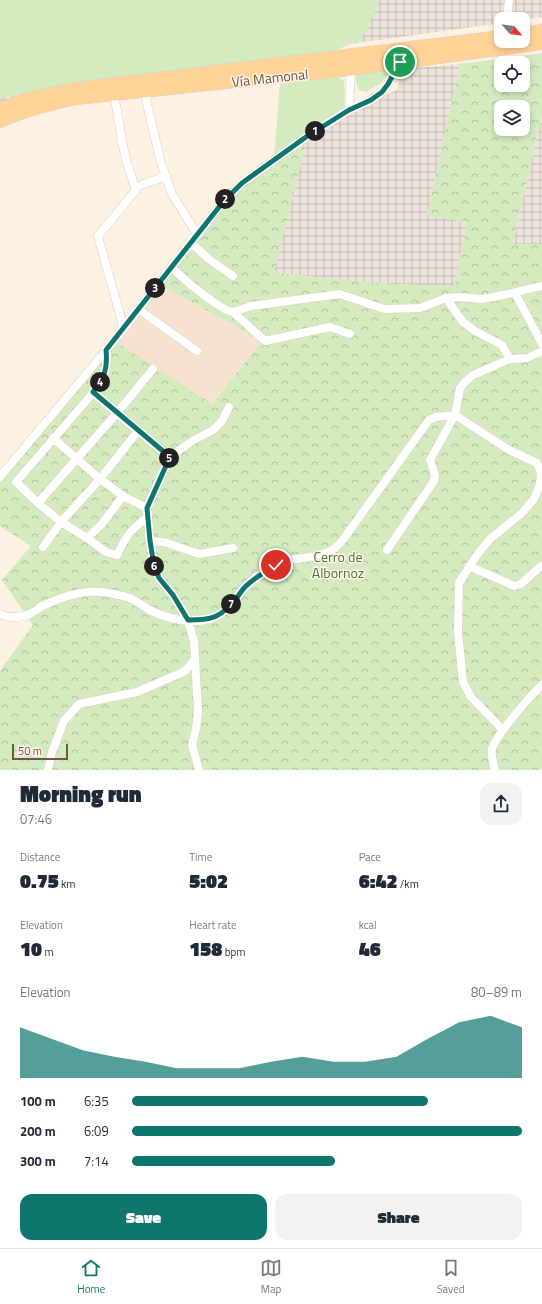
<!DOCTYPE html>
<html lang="en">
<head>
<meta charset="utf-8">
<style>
  :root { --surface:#fff; --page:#f2f2f3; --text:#1f2937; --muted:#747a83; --line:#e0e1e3; --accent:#0f766e }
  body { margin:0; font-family:"Titillium Web",sans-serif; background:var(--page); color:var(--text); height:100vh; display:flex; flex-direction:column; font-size:15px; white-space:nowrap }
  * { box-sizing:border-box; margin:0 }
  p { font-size:13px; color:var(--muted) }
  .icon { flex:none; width:22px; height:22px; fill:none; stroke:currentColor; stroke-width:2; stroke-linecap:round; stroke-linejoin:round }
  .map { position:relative; height:770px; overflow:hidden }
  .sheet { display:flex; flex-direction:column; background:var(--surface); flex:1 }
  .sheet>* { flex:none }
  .needle { width:26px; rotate:118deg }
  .fabs { position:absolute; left:494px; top:12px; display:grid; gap:8px }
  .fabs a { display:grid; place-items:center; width:36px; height:36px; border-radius:8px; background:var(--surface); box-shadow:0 2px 6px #0003; font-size:20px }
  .scale { position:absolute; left:12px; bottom:10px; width:56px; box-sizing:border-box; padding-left:4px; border:2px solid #755547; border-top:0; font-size:11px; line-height:14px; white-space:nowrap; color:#755547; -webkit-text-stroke:3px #fff5e8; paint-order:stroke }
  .pin { position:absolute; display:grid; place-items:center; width:34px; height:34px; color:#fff; margin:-17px; border:2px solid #fff; border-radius:50%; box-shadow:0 1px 4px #0007 }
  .km { position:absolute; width:20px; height:20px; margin:-10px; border-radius:50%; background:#222; color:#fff; font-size:11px; line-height:20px; text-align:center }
  .round { display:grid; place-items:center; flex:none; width:42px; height:42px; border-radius:12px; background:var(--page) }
  .head { display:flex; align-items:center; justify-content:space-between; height:68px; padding:0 20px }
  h1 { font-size:22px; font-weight:800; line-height:30px }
  .stats { display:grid; grid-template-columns:repeat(3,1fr); gap:6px; height:68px; padding:4px 20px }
  .stats div { display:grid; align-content:center }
  .stats b { font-size:20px; font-weight:800 }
  .stats small { font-size:11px; font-weight:400 }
  .stats p { font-size:11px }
  .chart { height:112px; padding:8px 20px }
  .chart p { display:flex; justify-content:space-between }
  .chart svg { width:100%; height:72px; margin-top:4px; fill:var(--accent); opacity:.7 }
  .button { display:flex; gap:8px; margin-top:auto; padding:8px 20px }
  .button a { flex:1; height:46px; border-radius:12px; background:var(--accent); color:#fff; font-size:16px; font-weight:800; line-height:46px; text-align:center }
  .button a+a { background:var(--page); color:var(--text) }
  ul { padding:0 20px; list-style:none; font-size:13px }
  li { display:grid; grid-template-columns:64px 48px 1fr; align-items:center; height:30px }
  li i { height:10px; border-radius:5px; background:var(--accent) }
  .tab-bar { display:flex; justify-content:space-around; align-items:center; height:56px; border-top:1px solid var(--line); background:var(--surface); font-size:11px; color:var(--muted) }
  .tab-bar a { display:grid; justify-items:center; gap:2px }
  .tab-bar .current { color:var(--accent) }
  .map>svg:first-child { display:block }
  .residential { fill:#f5e2cf }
  .industrial { fill:url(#industrial-grid) }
  .green { fill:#d3ebbf }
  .forest { fill:url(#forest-crowns); fill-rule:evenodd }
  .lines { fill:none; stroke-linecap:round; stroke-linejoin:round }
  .minor-casing { stroke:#e4cebf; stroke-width:9 }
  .primary-casing { stroke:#dbd3cf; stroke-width:14 }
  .minor { stroke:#fff; stroke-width:8 }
  .primary { stroke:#ffd396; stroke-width:13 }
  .route-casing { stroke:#fff; stroke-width:8 }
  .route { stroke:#0f766e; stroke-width:5 }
  .labels { text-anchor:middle; stroke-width:3; stroke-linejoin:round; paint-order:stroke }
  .street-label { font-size:14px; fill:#755547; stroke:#fff5e8 }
  .park-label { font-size:14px; fill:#50763c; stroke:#fff5e8 }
</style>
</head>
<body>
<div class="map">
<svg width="542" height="770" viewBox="0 0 542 770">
  <defs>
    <pattern id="industrial-grid" width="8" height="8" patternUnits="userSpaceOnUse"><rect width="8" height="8" fill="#ece3dc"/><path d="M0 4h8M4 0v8" fill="none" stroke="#c4bbb4"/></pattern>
    <pattern id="forest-crowns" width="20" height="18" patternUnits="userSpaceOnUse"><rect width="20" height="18" fill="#d3ebbf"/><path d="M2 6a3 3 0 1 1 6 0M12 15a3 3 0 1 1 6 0" fill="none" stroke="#b0c19d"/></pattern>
  </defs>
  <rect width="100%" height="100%" fill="#fdf1e1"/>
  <path class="residential" d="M 157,283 L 262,341 L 211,404 L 113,340 Z"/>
  <path class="industrial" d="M 0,0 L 542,0 L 542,17 L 523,20 L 501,19 L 501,23 L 77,82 L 0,104 Z
    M 460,64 L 427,215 L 467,222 L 454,286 L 390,284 L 274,273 L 307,138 L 349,110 L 397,90 L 402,69 Z
    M 542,114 L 542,244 L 513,245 Z"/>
  <path class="green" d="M 0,0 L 380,0 L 379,4 L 362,39 L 334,51 L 75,85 L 7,96 L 0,99 Z
    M 394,67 L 381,83 L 366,92 L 359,90 L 356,83 L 355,71 Z
    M 337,76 L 344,81 L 345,108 L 274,157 L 280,84 Z"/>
  <path class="forest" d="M 542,53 L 542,114 L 513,244 L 542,244 L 542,770 L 0,770 L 0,671 L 33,625 L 2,580 L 31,546 L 0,526 L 0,472 L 113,340 L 212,404 L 262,341 L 157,283 L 222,201 L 307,138 L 274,273 L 390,284 L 454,286 L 467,222 L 427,216 L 460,64 ZM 501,63 L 523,63 L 523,85 L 501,85 ZM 501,107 L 523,107 L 523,129 L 501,129 Z"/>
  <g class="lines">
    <g class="minor-casing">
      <path id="minor" d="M 507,19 L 509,0
        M 145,91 L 148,108 L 161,163 L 172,194 L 197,234
        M 114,94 L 123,146 L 127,163 L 136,190 L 98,236 L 124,329
        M 349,110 L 351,69
        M 136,187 L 166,176
        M 190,242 L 210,260 L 233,276
        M 171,267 L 191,285 L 212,301 L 226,310 L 233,312 L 251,306 L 340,294 L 384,309 L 420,308 L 446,298 L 459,297 L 482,299 L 503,295 L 542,286
        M 515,293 L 542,344
        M 446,298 L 463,322 L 475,331 L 502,345 L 510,359
        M 138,309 L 197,351
        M 233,312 L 265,341 L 330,327 L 350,334
        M 106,350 C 108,370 104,377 93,393 L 16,482 L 38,503 L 61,522 L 87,538 L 102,524 L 123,496
        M 93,393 L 169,457
        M 53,438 L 100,479 L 123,496 L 147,508
        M 0,477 L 124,329 L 190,242 L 223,202 L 242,183 L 306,137 L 349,110 L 371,100 L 382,92 L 388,84 L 400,62
        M 38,503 L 117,413 L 153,369
        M 87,538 L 106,552 L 117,555 C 126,536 131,529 148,517
        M 150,541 L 164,542 L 199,554 L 233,548
        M 43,547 L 61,522 L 100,479 L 138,431
        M 387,550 L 434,481 L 435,475 L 430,460 L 455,415 L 460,388 L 465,382 L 473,375 L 510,359 L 527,358 L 542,351
        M 469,566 L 514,586 L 521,584 L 541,566
        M 0,614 C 8,618 21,618 30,614 C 34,612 38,609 42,606 C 55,600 74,593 88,592 C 101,591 115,594 127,597 C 136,600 145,608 154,612 C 171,620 197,625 215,617 C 229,611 235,597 245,587 C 253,578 266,570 277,564 C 295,555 321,561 337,546 C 340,544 342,540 345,537 L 429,420 L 436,417 L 455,415 L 509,450 L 537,463 L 541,473 L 540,484 L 534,499 L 522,513 L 490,539 L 477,555 L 459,583 L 458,632 L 463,682 L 471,697 L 503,730
        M 195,659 L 198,711 L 196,729 L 192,745 L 199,770
        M 48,770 L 52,752 L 64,721 L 79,704 L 137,692 L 181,673 L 186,670 L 195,659 L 194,641 L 186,616 L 173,595 L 159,578 L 154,565 L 150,541 L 147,508 L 169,457 L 194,440 L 213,430 L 222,421 L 229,407
        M 495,770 C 493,763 491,755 492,749 C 495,736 532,694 542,685"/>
    </g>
    <g class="primary-casing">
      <path id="primary" d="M 523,34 L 542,31
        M 0,109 L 31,98 L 75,89 L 501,37
        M 0,121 C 25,110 50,104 76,98 L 351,69 L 542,43"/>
    </g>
    <use href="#minor" class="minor"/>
    <use href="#primary" class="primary"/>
  </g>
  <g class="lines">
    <g class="route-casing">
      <path id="route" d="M 276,565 C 265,572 254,578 245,587 C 242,590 239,595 236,599 C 220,618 212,620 188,620 L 173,595 L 159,578 L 154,565 L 150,541 L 147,508 L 170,457 L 93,392 C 104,377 108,370 106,350 L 223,202 L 242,183 L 306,137 L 349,110 L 371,100 L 382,92 L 388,84 L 400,62"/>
    </g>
    <use href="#route" class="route"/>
  </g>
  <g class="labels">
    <g class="street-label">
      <text transform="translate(270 78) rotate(-6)" y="5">Vía Mamonal</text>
    </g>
    <g class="park-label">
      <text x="338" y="562">Cerro de<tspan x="338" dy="16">Albornoz</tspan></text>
    </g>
  </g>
</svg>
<div class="fabs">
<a><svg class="needle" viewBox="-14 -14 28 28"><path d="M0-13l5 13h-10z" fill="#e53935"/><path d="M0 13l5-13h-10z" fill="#747a83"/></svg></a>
<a><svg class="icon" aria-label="locate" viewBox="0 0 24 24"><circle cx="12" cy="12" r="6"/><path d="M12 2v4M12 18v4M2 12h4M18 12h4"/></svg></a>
<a><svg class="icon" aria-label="layers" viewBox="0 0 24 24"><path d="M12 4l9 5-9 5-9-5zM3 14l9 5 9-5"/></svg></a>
</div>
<div class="scale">50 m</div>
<div class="pin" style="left:400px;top:62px;background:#1e9e55"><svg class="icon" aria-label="arrive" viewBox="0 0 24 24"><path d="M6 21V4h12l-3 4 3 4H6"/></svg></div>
<div class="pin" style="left:276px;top:565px;background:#d93025"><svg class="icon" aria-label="check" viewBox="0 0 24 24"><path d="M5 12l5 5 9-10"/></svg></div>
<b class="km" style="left:315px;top:131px">1</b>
<b class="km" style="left:225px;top:199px">2</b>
<b class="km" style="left:155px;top:288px">3</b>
<b class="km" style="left:100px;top:382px">4</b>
<b class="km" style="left:169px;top:458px">5</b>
<b class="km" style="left:154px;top:566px">6</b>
<b class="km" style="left:231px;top:604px">7</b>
</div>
<section class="sheet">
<div class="head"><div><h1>Morning run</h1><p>07:46</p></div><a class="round"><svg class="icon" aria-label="share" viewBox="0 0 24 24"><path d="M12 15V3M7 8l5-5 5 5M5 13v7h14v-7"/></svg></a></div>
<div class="stats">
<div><p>Distance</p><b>0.75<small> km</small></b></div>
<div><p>Time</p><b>5:02</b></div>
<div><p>Pace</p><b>6:42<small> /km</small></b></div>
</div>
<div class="stats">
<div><p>Elevation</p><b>10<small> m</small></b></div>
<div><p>Heart rate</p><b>158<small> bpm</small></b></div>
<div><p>kcal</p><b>46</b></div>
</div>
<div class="chart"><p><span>Elevation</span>80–89 m</p>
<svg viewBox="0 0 160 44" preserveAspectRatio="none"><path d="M0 44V13L10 20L20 27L30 31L40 34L50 38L60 38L70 38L80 34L90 31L100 34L110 34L120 31L130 20L140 10L150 6L160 13V44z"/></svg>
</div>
<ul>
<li><b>100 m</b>6:35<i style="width:76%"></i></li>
<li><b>200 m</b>6:09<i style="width:100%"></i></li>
<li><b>300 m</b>7:14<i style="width:52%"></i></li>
</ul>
<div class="button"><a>Save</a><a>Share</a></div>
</section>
<nav class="tab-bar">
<a class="current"><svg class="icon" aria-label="home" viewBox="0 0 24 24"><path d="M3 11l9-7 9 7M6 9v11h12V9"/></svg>Home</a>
<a><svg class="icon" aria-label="map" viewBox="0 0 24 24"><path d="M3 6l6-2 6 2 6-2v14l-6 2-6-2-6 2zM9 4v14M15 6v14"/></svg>Map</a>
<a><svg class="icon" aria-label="saved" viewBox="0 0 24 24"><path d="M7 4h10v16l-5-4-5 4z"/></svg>Saved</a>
</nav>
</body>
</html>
